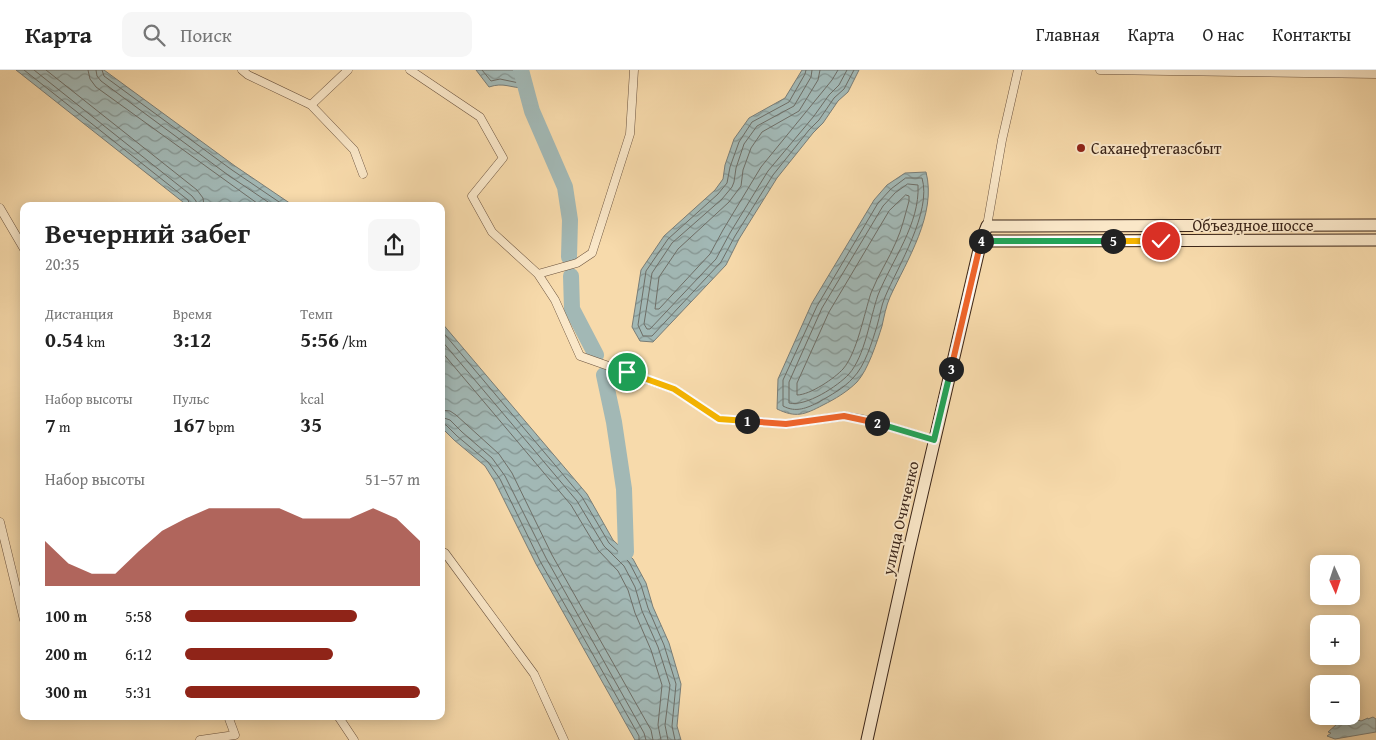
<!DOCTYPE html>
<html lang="ru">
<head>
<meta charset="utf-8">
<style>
  :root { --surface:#fff; --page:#f6f6f6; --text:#222; --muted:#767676; --line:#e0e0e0; --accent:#8f2418 }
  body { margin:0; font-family:"Gentium Book Plus",serif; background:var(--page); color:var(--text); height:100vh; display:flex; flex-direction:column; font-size:19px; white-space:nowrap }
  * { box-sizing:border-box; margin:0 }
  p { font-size:16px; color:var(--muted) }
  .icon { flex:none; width:28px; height:28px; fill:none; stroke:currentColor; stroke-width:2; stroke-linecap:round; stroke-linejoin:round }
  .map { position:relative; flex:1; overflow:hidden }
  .sheet { position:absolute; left:20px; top:132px; width:425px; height:518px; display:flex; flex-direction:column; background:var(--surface); border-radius:10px; box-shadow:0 2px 12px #0003 }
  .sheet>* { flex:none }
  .needle { width:32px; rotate:177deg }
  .tools { position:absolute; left:1310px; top:485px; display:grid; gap:10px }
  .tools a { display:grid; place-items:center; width:50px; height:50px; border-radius:10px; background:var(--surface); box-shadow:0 2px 12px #0003; font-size:25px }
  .pin { position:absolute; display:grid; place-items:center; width:42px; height:42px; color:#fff; margin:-21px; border:2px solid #fff; border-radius:50%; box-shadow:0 1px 5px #0007 }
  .km { position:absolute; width:25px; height:25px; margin:-12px; border-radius:50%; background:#222; color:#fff; font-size:14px; line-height:25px; text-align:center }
  .round { display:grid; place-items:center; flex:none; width:52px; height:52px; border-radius:10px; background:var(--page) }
  .summary { display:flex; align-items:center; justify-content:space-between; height:85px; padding:0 25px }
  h1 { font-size:28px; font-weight:700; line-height:38px }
  .stats { display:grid; grid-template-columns:repeat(3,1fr); gap:8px; height:85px; padding:5px 25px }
  .stats div { display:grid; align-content:center }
  .stats b { font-size:21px; font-weight:700 }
  .stats small { font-size:14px; font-weight:400 }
  .stats p { font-size:14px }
  .chart { height:140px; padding:10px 25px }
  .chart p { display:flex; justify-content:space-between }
  .chart svg { width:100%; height:90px; margin-top:5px; fill:var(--accent); opacity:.7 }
  ul { padding:0 25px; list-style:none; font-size:16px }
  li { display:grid; grid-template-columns:80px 60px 1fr; align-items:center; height:38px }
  li i { height:12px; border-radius:6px; background:var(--accent) }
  header { display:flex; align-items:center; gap:30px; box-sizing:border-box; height:70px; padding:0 25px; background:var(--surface); border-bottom:1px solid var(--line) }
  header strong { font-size:24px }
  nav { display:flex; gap:28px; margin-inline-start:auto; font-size:18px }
  .search { width:350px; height:45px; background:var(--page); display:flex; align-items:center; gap:12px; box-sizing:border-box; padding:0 18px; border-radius:10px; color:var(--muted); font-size:19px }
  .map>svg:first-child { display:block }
  .water { fill:url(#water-waves); stroke:#797d77 }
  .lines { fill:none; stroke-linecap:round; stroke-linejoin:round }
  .shore { stroke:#6e6e67; stroke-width:1 }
  .river { stroke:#a2b8b5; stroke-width:16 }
  .street-casing { stroke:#6a523e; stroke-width:9 }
  .secondary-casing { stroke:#3b2519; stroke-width:13 }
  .street { stroke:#fae7c8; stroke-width:8 }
  .secondary { stroke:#fae7c8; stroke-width:11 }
  .split-1-casing { stroke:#fff; stroke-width:10 }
  .split-2-casing { stroke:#fff; stroke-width:10 }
  .split-3-casing { stroke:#fff; stroke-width:10 }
  .split-4-casing { stroke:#fff; stroke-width:10 }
  .split-5-casing { stroke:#fff; stroke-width:10 }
  .split-6-casing { stroke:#fff; stroke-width:10 }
  .split-1 { stroke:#f5b400; stroke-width:6 }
  .split-2 { stroke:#f0652b; stroke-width:6 }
  .split-3 { stroke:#22a559; stroke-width:6 }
  .split-4 { stroke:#f0652b; stroke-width:6 }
  .split-5 { stroke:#22a559; stroke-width:6 }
  .split-6 { stroke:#f5b400; stroke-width:6 }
  .poi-dot { fill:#8f2418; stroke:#fae7c8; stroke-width:2 }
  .labels { text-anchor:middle; stroke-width:4; stroke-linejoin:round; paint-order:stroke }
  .poi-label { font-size:16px; fill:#3b2519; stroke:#fae7c8; text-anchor:start }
  .street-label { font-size:16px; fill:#3b2519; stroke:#fae7c8 }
</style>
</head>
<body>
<header>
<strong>Карта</strong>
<div class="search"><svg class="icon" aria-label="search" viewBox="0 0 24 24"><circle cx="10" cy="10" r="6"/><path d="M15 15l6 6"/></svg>Поиск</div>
<nav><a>Главная</a><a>Карта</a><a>О нас</a><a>Контакты</a></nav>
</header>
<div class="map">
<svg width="1376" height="670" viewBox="0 0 1376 670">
  <defs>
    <pattern id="water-waves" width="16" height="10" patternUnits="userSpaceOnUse" patternTransform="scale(1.25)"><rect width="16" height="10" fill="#a2b8b5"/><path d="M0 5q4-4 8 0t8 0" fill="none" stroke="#859592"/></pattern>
  </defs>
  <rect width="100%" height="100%" fill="#f7daab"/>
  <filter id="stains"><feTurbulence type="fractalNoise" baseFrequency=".004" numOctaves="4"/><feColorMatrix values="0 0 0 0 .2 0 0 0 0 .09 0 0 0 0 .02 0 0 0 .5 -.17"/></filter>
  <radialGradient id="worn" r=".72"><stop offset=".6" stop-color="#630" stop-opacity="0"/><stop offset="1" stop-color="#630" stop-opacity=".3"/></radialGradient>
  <path class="water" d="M 16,0 L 104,0 L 235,96 L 294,136 L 188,136 Z
    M 476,0 L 525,0 L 527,4 L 525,18 C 510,18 504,12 489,17 Z
    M 802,0 L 859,0 L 848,22 L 838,31 L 823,53 L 813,63 L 777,108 L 739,169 L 726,195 L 653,272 L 640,271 L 632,257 L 641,200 L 664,166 L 715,120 L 723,109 L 725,95 L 734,69 L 749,48 L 785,28 Z
    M 926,102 C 937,144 907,190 890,227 C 886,236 884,247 882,256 C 877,272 868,300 857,312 C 847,322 835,329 823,335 C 804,345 796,348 777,339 L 778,309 L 812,233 L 874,130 L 887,115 L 905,103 Z
    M 441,252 L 587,424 L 613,470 L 633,489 L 646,513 L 653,537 L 669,573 L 681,614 L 677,656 L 681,670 L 635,670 L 536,494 L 495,412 L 485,396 L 454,370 L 441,357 Z
    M 1373,647 L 1376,649 L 1376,662 L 1335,669 L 1327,666 L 1331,663 L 1328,662 L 1337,654 L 1339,655 L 1350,651 L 1352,653 L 1356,652 L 1355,649 L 1361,651 L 1368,648 L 1368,649 Z"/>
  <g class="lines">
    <path class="shore" d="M 24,0 L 188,130 L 190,136
      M 34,0 L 192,126 L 196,131 L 197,136
      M 46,0 L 197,120 L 203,128 L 204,136
      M 88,0 L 90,9 L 96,17 L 261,136
      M 96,0 L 97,6 L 101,11 L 228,105 L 274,136
      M 102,0 L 104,6 L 232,100 L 285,136
      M 482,0 L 491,11 L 500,9 L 519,13 L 521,11 L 521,0
      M 806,0 L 805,4 L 789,32 L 752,52 L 739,72 L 730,97 L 727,113 L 718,124 L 668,169 L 646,201 L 638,255 L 643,266 L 652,266 L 721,192 L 735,166 L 773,105 L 809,60 L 819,50 L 834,28 L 844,19 L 854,0
      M 812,0 L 811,7 L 794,36 L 757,56 L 744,74 L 736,98 L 734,112 L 732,117 L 722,129 L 672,173 L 652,203 L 644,254 L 647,259 L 650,259 L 716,189 L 730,163 L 768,101 L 814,46 L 829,25 L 839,15 L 847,0
      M 820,0 L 818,10 L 799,41 L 762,62 L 751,78 L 743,100 L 741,116 L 729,132 L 678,179 L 659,207 L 655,239 L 659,239 L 710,184 L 723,160 L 761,97 L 832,10 L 838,0
      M 906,108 L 922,108 C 932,142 898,196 885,227 C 881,236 880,246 877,256 C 872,272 865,296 853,308 C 844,318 831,325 819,332 C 807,338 796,343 783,336 L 783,310 L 817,236 L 878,133 L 891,119 Z
      M 908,114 L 918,115 C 920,154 892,190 878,225 C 870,248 865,286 849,304 C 838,316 806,337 789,333 L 789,312 L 822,238 L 883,136 L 895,123 Z
      M 906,125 L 909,126 L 909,131 C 905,145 902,159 896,172 C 889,189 878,205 871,223 C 864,244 857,283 843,299 C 835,308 810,325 797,325 L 797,313 L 829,242 L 889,141 Z
      M 441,260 L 582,427 L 609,473 L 629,492 L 641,515 L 648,538 L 664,575 L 676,614 L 672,656 L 675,670
      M 441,270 L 577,431 L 604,476 L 624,496 L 635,517 L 642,541 L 658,577 L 670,615 L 665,655 L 668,670
      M 441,281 L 571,435 L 598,480 L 618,501 L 628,520 L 635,543 L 651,580 L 662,615 L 658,655 L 661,670
      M 441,340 L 450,341 L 456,345 L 499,384 L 512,403 L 552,485 L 651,660 L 653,670
      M 441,347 L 450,350 L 462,362 L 492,388 L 505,406 L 546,488 L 644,663 L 646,670
      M 441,354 L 446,355 L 457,366 L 488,392 L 500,409 L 540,491 L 639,666 L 639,670"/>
    <path class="river" d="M 521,0 L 532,41 L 565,117 L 570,150 L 569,187
      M 571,206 L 572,239 L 596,285
      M 604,305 L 614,352 L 624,419 L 626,482"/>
    <g class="street-casing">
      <path id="street" d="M 242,0 L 248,5 L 311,35 L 354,80 L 363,104
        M 410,0 L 480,47 L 503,88 L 472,126 L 492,162 L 538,204 L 555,230 L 580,286 L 674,319 L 719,349 L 786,354 L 844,346 L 867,350 L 934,370
        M 1100,0 L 1376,4
        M 311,35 L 348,0
        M 0,138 L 24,179
        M 987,156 L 1002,70 L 1018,0
        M 538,204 L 577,193 L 592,183 L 630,64 L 634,0
        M 0,452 L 24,550
        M 441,481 L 445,483 L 534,604 L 564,670
        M 338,646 L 354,670
        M 200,670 L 235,665 L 228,646"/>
    </g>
    <g class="secondary-casing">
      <path id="secondary" d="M 981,171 L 1376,170
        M 867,670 L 909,480 L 981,171 L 987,156 L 1376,155"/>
    </g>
    <use href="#street" class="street"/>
    <use href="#secondary" class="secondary"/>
  </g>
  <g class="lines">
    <g class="split-1-casing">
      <path id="split-1" d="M 627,302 L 674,319 L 719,349 L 747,351"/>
    </g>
    <g class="split-2-casing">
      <path id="split-2" d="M 747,351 L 786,354 L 844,346 L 877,353"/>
    </g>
    <g class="split-3-casing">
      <path id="split-3" d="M 877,353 L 934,370 L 951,299"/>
    </g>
    <g class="split-4-casing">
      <path id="split-4" d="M 951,299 L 981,171"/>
    </g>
    <g class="split-5-casing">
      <path id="split-5" d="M 981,171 L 1113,171"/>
    </g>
    <g class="split-6-casing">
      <path id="split-6" d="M 1113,171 L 1161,171"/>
    </g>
    <use href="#split-1" class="split-1"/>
    <use href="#split-2" class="split-2"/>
    <use href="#split-3" class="split-3"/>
    <use href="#split-4" class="split-4"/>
    <use href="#split-5" class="split-5"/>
    <use href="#split-6" class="split-6"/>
  </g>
  <circle class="poi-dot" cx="1081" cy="78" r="5"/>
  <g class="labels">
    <g class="poi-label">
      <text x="1091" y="84">Саханефтегазсбыт</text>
    </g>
    <g class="street-label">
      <text x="1253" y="161">Объездное шоссе</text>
      <text transform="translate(900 448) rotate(-77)" y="6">улица Очиченко</text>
    </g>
  </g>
  <rect width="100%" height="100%" filter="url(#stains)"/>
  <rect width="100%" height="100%" fill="url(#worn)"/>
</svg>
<div class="tools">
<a><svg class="needle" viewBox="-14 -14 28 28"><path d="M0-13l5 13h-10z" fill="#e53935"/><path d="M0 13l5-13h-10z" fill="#767676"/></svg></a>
<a>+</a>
<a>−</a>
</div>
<div class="pin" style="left:627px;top:302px;background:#1e9e55"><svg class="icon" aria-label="arrive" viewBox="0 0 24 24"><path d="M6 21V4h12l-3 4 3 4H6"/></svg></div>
<div class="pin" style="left:1161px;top:171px;background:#d93025"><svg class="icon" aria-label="check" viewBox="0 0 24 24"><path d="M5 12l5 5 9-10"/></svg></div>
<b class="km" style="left:747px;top:351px">1</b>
<b class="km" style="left:877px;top:353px">2</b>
<b class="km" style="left:951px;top:299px">3</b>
<b class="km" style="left:981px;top:171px">4</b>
<b class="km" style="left:1113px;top:171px">5</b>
<section class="sheet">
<div class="summary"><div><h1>Вечерний забег</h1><p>20:35</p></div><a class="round"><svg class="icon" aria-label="share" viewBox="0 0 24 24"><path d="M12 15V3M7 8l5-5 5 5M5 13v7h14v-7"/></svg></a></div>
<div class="stats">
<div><p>Дистанция</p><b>0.54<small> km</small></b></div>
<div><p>Время</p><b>3:12</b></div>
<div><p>Темп</p><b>5:56<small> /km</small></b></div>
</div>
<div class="stats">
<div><p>Набор высоты</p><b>7<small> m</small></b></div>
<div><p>Пульс</p><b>167<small> bpm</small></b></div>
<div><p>kcal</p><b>35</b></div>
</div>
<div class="chart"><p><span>Набор высоты</span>51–57 m</p>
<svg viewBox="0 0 160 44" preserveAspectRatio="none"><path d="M0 44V22L10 33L20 38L30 38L40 27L50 17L60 11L70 6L80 6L90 6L100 6L110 11L120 11L130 11L140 6L150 11L160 22V44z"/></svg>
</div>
<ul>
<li><b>100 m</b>5:58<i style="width:73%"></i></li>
<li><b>200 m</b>6:12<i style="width:63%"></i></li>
<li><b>300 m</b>5:31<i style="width:100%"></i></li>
</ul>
</section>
</div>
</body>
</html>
